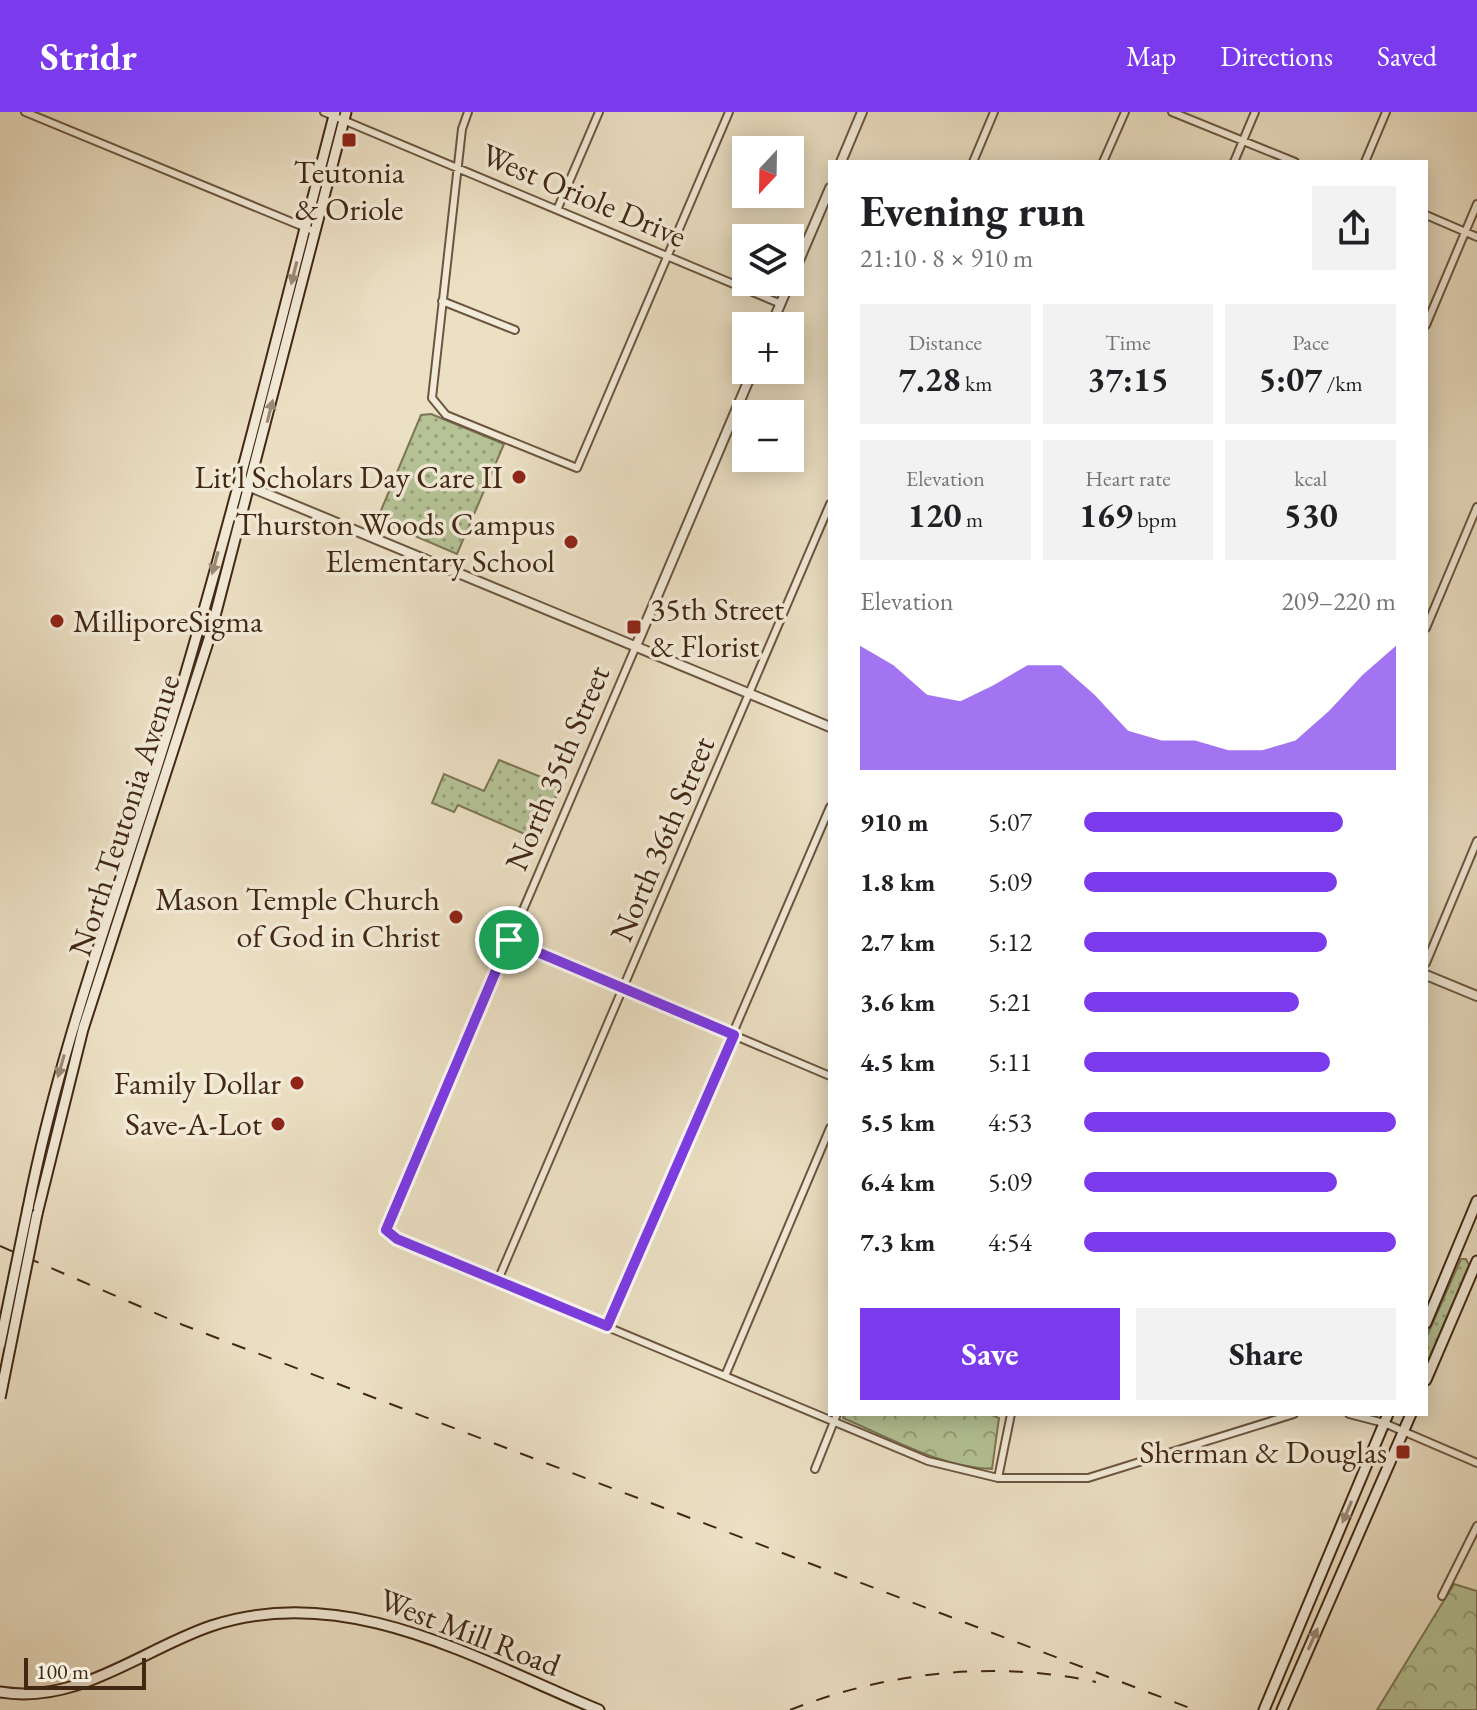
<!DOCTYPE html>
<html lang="en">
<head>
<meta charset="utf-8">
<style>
  :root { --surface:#fff; --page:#f2f2f2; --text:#202124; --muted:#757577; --accent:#7c3aed }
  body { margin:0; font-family:"EB Garamond",serif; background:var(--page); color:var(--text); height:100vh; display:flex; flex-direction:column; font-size:30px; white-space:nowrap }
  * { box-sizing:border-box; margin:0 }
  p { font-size:26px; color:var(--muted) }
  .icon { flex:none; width:44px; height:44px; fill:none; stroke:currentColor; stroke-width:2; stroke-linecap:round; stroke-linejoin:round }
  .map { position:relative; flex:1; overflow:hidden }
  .sheet { position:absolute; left:828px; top:48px; width:600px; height:1256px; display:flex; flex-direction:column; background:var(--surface); border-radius:0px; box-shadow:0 4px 20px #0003 }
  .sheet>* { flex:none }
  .needle { width:52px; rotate:202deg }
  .buttons { position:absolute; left:732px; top:24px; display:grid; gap:16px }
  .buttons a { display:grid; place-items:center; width:72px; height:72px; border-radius:0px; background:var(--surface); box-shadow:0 4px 20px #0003; font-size:40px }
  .scale { position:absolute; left:24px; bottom:20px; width:122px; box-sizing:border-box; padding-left:8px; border:4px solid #422813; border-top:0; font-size:22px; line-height:28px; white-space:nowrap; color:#422813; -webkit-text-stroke:6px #f3ebd9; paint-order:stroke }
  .pin { position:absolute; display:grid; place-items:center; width:68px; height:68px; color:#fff; margin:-34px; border:4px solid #fff; border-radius:50%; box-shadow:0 2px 8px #0007 }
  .round { display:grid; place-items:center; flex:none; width:84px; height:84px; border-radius:0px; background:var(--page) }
  .summary { display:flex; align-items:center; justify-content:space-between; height:136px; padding:0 32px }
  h1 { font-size:44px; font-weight:700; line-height:60px }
  .stats { display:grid; grid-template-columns:repeat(3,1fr); gap:12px; height:136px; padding:8px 32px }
  .stats div { display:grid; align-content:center; border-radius:0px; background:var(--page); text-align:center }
  .stats b { font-size:34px; font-weight:700 }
  .stats small { font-size:22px; font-weight:400 }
  .stats p { font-size:22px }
  .chart { height:224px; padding:16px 32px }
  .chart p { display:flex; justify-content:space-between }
  .chart svg { width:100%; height:144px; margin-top:8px; fill:var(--accent); opacity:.7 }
  .button { display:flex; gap:16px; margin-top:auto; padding:16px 32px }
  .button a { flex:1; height:92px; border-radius:0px; background:var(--accent); color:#fff; font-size:32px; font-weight:700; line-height:92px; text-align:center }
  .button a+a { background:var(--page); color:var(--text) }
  ul { padding:0 32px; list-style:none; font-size:26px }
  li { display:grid; grid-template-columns:128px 96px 1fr; align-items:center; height:60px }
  li i { height:20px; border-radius:10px; background:var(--accent) }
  header { display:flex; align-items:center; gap:48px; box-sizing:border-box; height:112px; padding:0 40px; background:var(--accent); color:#fff }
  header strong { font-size:38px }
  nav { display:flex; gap:44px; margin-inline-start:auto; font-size:28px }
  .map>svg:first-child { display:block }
  .grass { fill:url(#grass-dots); stroke:#7c7654; stroke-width:2 }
  .forest { fill:url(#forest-crowns); stroke:#7c7654; stroke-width:2 }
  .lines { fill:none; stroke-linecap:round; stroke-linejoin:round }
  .minor-casing { stroke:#6c563f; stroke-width:10 }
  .tertiary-casing { stroke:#6c563f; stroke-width:12 }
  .secondary-casing { stroke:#422813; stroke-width:13 }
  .minor { stroke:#f3ebd9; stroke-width:6 }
  .tertiary { stroke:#f3ebd9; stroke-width:8 }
  .secondary { stroke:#f3ebd9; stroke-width:9 }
  .rail { stroke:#422813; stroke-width:2; stroke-dasharray:14 14; stroke-linecap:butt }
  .secondary-bridge-casing { stroke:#422813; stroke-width:13; stroke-linecap:butt }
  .secondary-bridge { stroke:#f3ebd9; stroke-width:9 }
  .oneway { fill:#9a8a76 }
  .route-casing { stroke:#fff; stroke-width:16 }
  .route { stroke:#7c3aed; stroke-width:10 }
  .poi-dot { fill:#8f2418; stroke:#f3ebd9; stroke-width:3 }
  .labels { text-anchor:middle; stroke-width:7; stroke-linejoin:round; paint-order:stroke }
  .poi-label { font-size:32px; fill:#422813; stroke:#f3ebd9; text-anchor:end }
  .street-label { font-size:32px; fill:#422813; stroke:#f3ebd9 }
</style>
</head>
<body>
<header>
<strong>Stridr</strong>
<nav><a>Map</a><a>Directions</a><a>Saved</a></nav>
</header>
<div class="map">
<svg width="1477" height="1598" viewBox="0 0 1477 1598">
  <defs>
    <pattern id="grass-dots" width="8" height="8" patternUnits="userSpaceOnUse" patternTransform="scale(2)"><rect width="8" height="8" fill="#b5c396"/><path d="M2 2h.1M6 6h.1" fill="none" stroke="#959e79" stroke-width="1.8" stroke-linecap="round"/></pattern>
    <pattern id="forest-crowns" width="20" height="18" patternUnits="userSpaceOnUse" patternTransform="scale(2)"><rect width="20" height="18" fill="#b5c396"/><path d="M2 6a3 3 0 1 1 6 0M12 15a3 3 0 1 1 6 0" fill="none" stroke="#959e79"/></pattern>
  </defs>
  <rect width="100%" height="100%" fill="#ece0c4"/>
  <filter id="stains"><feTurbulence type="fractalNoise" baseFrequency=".0025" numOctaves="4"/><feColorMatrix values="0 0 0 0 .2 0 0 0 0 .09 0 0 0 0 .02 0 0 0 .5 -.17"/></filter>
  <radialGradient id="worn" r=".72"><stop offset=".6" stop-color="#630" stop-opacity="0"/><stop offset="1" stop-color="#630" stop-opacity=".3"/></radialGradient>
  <path class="grass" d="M 431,302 L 504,332 L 457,442 L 377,408 L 421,303 Z
    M 499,648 L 561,673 L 535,734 L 527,730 L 527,723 L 458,693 L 454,700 L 432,691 L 444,662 L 484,679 Z
    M 1461,1147 L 1466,1147 L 1469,1153 L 1426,1254 L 1426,1226 Z"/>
  <path class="forest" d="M 844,1302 L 990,1302 L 999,1306 L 992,1357 C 940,1355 890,1326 843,1306 Z
    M 1454,1472 L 1477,1479 L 1477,1598 L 1377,1598 Z"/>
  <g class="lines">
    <g class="minor-casing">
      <path id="minor" d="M 25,0 L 316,120
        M 324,0 L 781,192
        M 468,0 L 462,17 L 432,286 L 446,303 L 577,356 L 729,0
        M 1172,0 L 1295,50
        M 973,50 L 994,0
        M 1103,50 L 1125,0
        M 1234,50 L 1255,0
        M 1365,50 L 1386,0
        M 557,98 L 599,0
        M 1426,103 L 1477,125
        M 442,189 L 515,218
        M 1426,213 L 1477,92
        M 1426,516 L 1477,395
        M 636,534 L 386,1118 L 397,1127 L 928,1349 L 998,1366 L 1088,1366 L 1294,1302
        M 509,828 L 830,964
        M 1426,851 L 1477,729
        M 498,1168 L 830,392
        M 607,1214 L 830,695
        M 725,1264 L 830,1016
        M 1349,1302 L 1384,1311 L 1477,1351
        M 815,1357 L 837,1302
        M 998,1366 L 1011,1302
        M 1442,1484 L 1477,1414"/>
    </g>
    <g class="tertiary-casing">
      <path id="tertiary" d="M 841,50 L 862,0
        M 771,214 L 830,76
        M 243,372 L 830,615
        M 636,534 L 753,258
        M 1426,863 L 1477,884"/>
    </g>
    <g class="secondary-casing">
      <path id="secondary" d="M 28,1096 C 60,933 119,778 168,620 C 231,415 281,207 335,0
        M 37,1102 L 83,917 L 209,527 L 346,0
        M 1426,1211 L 1477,1089
        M 1426,1268 L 1477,1149
        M 0,1580 C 78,1593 141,1538 211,1514 C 347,1469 477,1548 599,1598
        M 1264,1598 L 1388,1302
        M 1282,1598 L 1411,1302"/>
    </g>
    <use href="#minor" class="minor"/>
    <use href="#tertiary" class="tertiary"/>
    <use href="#secondary" class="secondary"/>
    <path class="rail" d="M 0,1134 L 183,1213 L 1195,1598
      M 790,1598 C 886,1560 994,1548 1096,1570"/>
    <g class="secondary-bridge-casing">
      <path id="secondary-bridge" d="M 0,1232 L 28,1096
        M 0,1286 L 37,1102"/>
    </g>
    <use href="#secondary-bridge" class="secondary-bridge"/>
  </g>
  <defs><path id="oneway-solid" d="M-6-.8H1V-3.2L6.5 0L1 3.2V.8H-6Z" transform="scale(2)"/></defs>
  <g class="oneway">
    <use href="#oneway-solid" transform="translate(294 161) rotate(104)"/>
    <use href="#oneway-solid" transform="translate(270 299) rotate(-76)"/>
    <use href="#oneway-solid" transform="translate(215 451) rotate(105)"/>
    <use href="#oneway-solid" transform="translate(61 954) rotate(106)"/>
    <use href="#oneway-solid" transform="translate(1347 1400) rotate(113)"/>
    <use href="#oneway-solid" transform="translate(1313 1527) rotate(-66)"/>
  </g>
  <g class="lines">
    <g class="route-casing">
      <path id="route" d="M 509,828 L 734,923 L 607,1214 L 397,1127 L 386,1118 Z"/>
    </g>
    <use href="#route" class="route"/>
  </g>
  <g class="poi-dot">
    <rect x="341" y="20" width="16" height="16" rx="4"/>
    <circle cx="519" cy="365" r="8"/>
    <circle cx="571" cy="430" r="8"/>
    <circle cx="57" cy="509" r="8"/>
    <rect x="626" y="507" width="16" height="16" rx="4"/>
    <circle cx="456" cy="805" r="8"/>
    <circle cx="297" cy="971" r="8"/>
    <circle cx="278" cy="1012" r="8"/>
    <rect x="1395" y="1332" width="16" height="16" rx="4"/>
  </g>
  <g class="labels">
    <g class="poi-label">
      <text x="349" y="71" text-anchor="middle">Teutonia<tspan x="349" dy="37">&amp; Oriole</tspan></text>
      <text x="503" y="376">Lit'l Scholars Day Care II</text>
      <text x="555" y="423">Thurston Woods Campus<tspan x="555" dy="37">Elementary School</tspan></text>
      <text x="650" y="508" text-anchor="start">35th Street<tspan x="650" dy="37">&amp; Florist</tspan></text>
      <text x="73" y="520" text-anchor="start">MilliporeSigma</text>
      <text x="440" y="798">Mason Temple Church<tspan x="440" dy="37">of God in Christ</tspan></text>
      <text x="281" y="982">Family Dollar</text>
      <text x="262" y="1023">Save-A-Lot</text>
      <text x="1387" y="1351">Sherman &amp; Douglas</text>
    </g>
    <g class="street-label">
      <text transform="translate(584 83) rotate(23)" y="11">West Oriole Drive</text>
      <text transform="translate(557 656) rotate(-67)" y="11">North 35th Street</text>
      <text transform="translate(124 703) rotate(-72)" y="11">North Teutonia Avenue</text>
      <text transform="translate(662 727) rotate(-67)" y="11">North 36th Street</text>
      <text transform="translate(470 1520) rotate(21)" y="11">West Mill Road</text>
    </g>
  </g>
  <rect width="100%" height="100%" filter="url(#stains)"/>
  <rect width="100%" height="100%" fill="url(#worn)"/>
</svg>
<div class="buttons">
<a><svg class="needle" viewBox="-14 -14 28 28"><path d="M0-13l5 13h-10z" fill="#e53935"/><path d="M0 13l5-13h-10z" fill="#757577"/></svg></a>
<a><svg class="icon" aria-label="layers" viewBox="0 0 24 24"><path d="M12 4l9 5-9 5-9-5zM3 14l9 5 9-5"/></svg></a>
<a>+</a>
<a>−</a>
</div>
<div class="scale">100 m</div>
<div class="pin" style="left:509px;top:828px;background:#1e9e55"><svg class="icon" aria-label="arrive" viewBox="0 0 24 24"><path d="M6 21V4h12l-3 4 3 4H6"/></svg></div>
<section class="sheet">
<div class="summary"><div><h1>Evening run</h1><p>21:10 · 8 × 910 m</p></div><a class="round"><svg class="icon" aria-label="share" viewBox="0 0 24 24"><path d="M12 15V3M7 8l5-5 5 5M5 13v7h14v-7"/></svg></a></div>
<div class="stats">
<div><p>Distance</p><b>7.28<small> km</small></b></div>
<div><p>Time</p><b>37:15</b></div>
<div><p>Pace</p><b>5:07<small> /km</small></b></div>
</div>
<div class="stats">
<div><p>Elevation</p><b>120<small> m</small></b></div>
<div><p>Heart rate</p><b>169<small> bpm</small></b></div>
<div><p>kcal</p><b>530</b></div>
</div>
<div class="chart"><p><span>Elevation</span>209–220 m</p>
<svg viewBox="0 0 160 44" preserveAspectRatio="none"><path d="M0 44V6L10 12L20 21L30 23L40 18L50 12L60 12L70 21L80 32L90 35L100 35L110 38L120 38L130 35L140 26L150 15L160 6V44z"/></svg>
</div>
<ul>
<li><b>910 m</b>5:07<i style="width:83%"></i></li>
<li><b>1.8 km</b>5:09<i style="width:81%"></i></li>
<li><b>2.7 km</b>5:12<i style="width:78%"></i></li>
<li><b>3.6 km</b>5:21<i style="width:69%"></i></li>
<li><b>4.5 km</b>5:11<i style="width:79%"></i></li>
<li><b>5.5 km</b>4:53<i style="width:100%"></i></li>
<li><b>6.4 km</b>5:09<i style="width:81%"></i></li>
<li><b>7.3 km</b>4:54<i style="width:100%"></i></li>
</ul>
<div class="button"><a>Save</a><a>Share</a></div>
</section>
</div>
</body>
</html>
